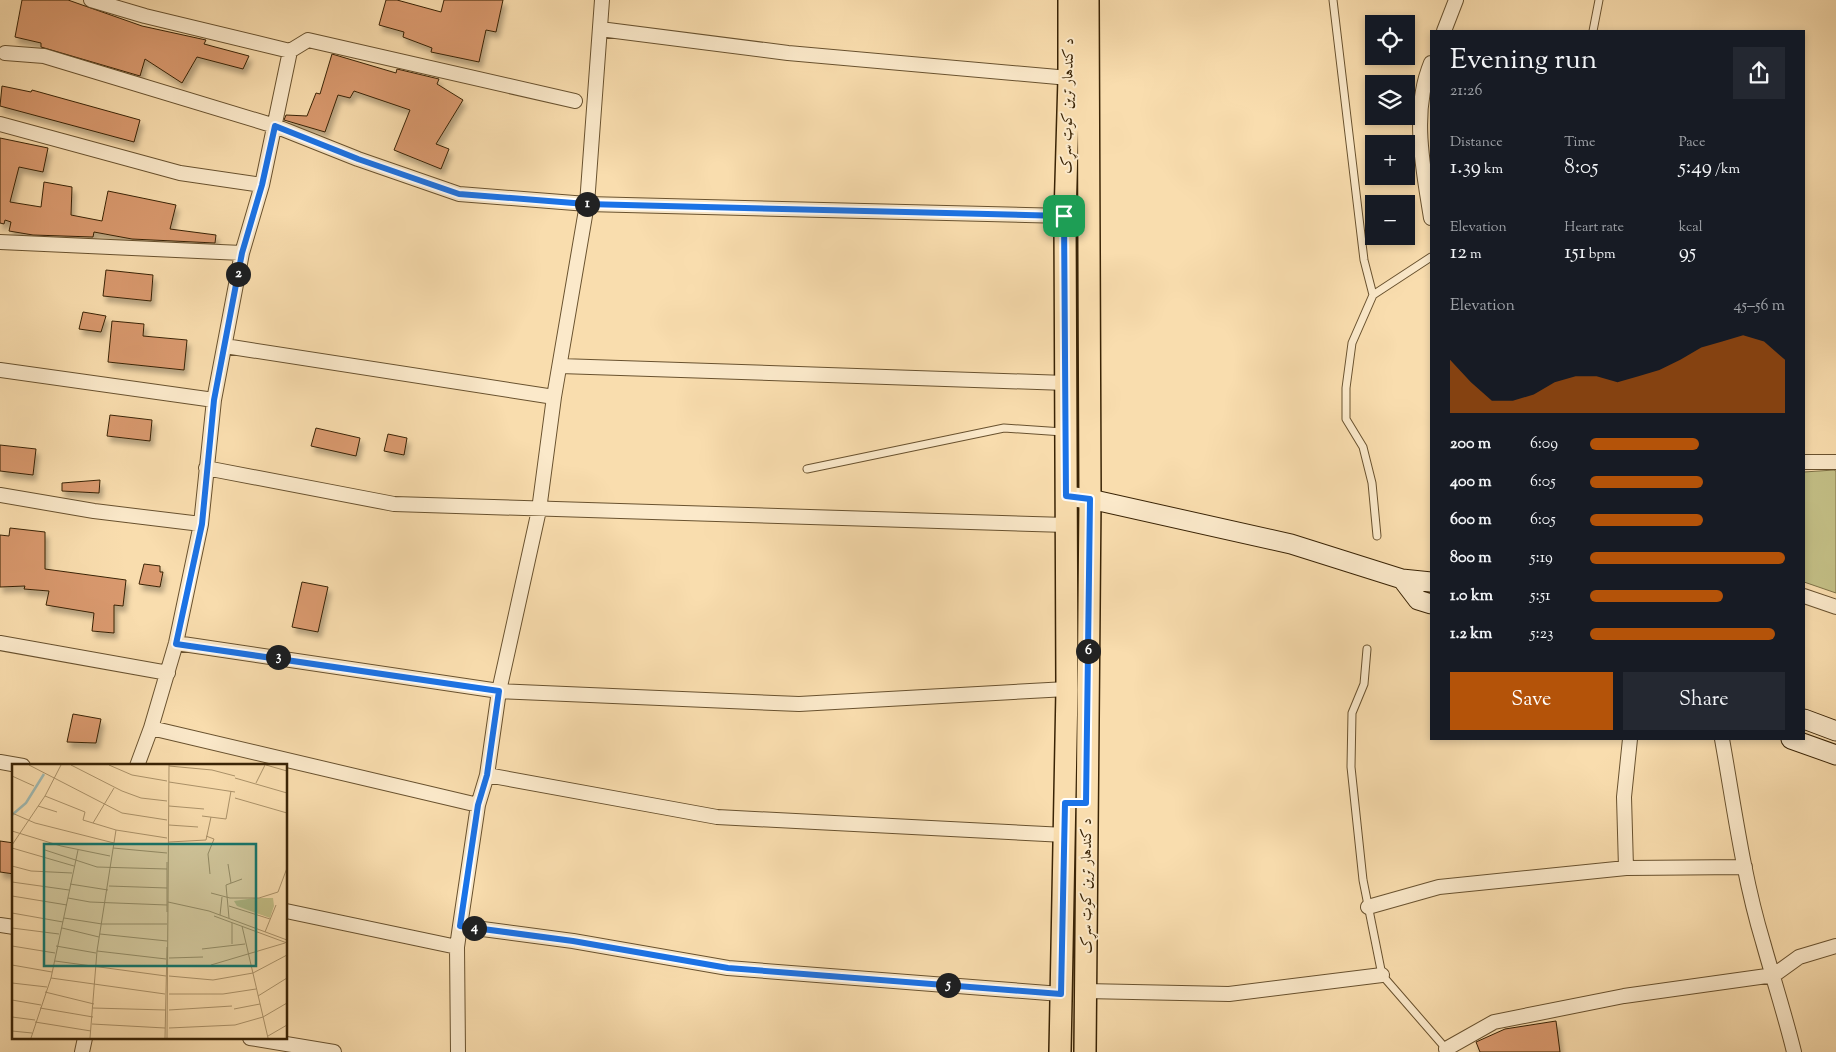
<!DOCTYPE html>
<html lang="en">
<head>
<meta charset="utf-8">
<style>
  :root { --surface:#171b24; --page:#242831; --text:#f1f3f6; --muted:#9ea1a6; --accent:#b45309 }
  body { margin:0; font-family:"Sorts Mill Goudy",Amiri,serif; background:var(--page); color:var(--text); height:100vh; display:flex; flex-direction:column; font-size:19px; white-space:nowrap }
  * { box-sizing:border-box; margin:0 }
  p { font-size:16px; color:var(--muted) }
  .icon { flex:none; width:28px; height:28px; fill:none; stroke:currentColor; stroke-width:2; stroke-linecap:round; stroke-linejoin:round }
  .map { position:relative; flex:1; overflow:hidden }
  .side { position:absolute; left:1430px; top:30px; width:375px; height:710px; display:flex; flex-direction:column; background:var(--surface); border-radius:0px; box-shadow:0 2px 8px #0003 }
  .side>* { flex:none }
  .controls { position:absolute; left:1365px; top:15px; display:grid; gap:10px }
  .controls a { display:grid; place-items:center; width:50px; height:50px; border-radius:0px; background:var(--surface); box-shadow:0 2px 8px #0003; font-size:25px }
  .pin { position:absolute; display:grid; place-items:center; width:42px; height:42px; color:#fff; margin:-21px; border-radius:10px; box-shadow:0 2px 8px #0006 }
  .km { position:absolute; width:25px; height:25px; margin:-12px; border-radius:50%; background:#222; color:#fff; font-size:14px; line-height:25px; text-align:center }
  .round { display:grid; place-items:center; flex:none; width:52px; height:52px; border-radius:0px; background:var(--page) }
  .overview { display:flex; align-items:center; justify-content:space-between; height:85px; padding:0 20px }
  h1 { font-size:28px; font-weight:600; line-height:38px }
  .stats { display:grid; grid-template-columns:repeat(3,1fr); gap:8px; height:85px; padding:5px 20px }
  .stats div { display:grid; align-content:center }
  .stats b { font-size:21px; font-weight:600 }
  .stats small { font-size:14px; font-weight:400 }
  .stats p { font-size:14px }
  .chart { height:140px; padding:10px 20px }
  .chart p { display:flex; justify-content:space-between }
  .chart svg { width:100%; height:90px; margin-top:5px; fill:var(--accent); opacity:.7 }
  .primary-button { display:flex; gap:10px; margin-top:auto; padding:10px 20px }
  .primary-button a { flex:1; height:58px; border-radius:0px; background:var(--accent); color:#fff; font-size:20px; font-weight:600; line-height:58px; text-align:center }
  .primary-button a+a { background:var(--page); color:var(--text) }
  ul { padding:0 20px; list-style:none; font-size:16px }
  li { display:grid; grid-template-columns:80px 60px 1fr; align-items:center; height:38px }
  li i { height:12px; border-radius:6px; background:var(--accent) }
  .map>svg:first-child { display:block }
  .green { fill:#c3bf86; stroke:#7e7146 }
  .building { fill:#d9996e; stroke:#392305; filter:url(#shadow) }
  .lines { fill:none; stroke-linecap:round; stroke-linejoin:round }
  .service-casing { stroke:#69522f; stroke-width:9 }
  .minor-casing { stroke:#69522f; stroke-width:16 }
  .secondary-casing { stroke:#392305; stroke-width:21 }
  .primary-casing { stroke:#392305; stroke-width:24 }
  .service { stroke:#fbe9ca; stroke-width:7 }
  .minor { stroke:#fbe9ca; stroke-width:14 }
  .secondary { stroke:#fbe9ca; stroke-width:19 }
  .primary { stroke:#f9ddae; stroke-width:21 }
  .route-casing { stroke:#fff; stroke-width:10 }
  .route { stroke:#1a73e8; stroke-width:6 }
  .labels { text-anchor:middle; stroke-width:4; stroke-linejoin:round; paint-order:stroke }
  .street-label { font-size:15px; fill:#392305; stroke:#fbe9ca }
  .inset-river { fill:none; stroke:#a0bab3; stroke-width:2.5 }
  .inset-road { fill:none; stroke:#ac936a; stroke-width:1 }
  .view { fill:#0f766e; fill-opacity:0.15; stroke:#0f766e; stroke-width:2.5 }
  .inset-edge { fill:none; stroke:#392305; stroke-width:2.5 }
</style>
</head>
<body>
<div class="map">
<svg width="1836" height="1052" viewBox="0 0 1836 1052">
  <defs>
    <filter id="shadow"><feDropShadow dx="3" dy="5.5" stdDeviation="2.5" flood-color="#0004"/></filter>
  </defs>
  <rect width="100%" height="100%" fill="#f9ddae"/>
  <filter id="stains"><feTurbulence type="fractalNoise" baseFrequency=".004" numOctaves="4"/><feColorMatrix values="0 0 0 0 .2 0 0 0 0 .09 0 0 0 0 .02 0 0 0 .5 -.17"/></filter>
  <radialGradient id="worn" r=".72"><stop offset=".6" stop-color="#630" stop-opacity="0"/><stop offset="1" stop-color="#630" stop-opacity=".3"/></radialGradient>
  <path class="green" d="M 1834,470 L 1836,471 L 1836,593 L 1804,582 L 1804,472 Z"/>
  <path class="building" d="M 22,0 L 68,0 L 142,26 L 206,40 L 204,44 L 249,56 L 243,69 L 197,57 L 182,83 L 145,59 L 140,76 L 41,47 L 41,43 L 15,37 Z
    M 386,0 L 397,0 L 441,12 L 444,0 L 503,0 L 496,32 L 486,30 L 479,62 L 431,52 L 432,48 L 403,37 L 404,32 L 379,25 Z
    M 332,54 L 396,73 L 397,69 L 439,79 L 437,84 L 463,100 L 436,144 L 449,149 L 441,169 L 394,150 L 410,110 L 354,91 L 350,98 L 338,95 L 325,132 L 284,120 L 286,115 L 307,116 L 316,93 L 320,94 Z
    M 2,86 L 31,92 L 32,90 L 140,120 L 134,142 L 0,106 Z
    M 0,138 L 48,148 L 43,172 L 19,167 L 10,202 L 41,207 L 44,182 L 72,187 L 71,215 L 102,221 L 108,191 L 176,205 L 170,229 L 216,235 L 215,243 L 132,239 L 94,232 L 93,237 L 33,235 L 9,231 L 11,222 L 5,220 L 4,224 L 0,223 Z
    M 106,270 L 153,275 L 151,301 L 103,296 Z
    M 83,312 L 106,316 L 101,332 L 79,329 Z
    M 112,321 L 144,324 L 143,336 L 187,340 L 184,370 L 108,362 Z
    M 110,415 L 152,420 L 150,441 L 107,436 Z
    M 316,428 L 360,438 L 356,456 L 311,446 Z
    M 388,434 L 407,438 L 404,455 L 384,451 Z
    M 0,445 L 36,449 L 33,475 L 0,471 Z
    M 100,480 L 99,493 L 62,491 L 62,483 Z
    M 10,528 L 45,532 L 45,569 L 126,580 L 123,606 L 114,605 L 114,633 L 92,631 L 94,613 L 46,605 L 49,591 L 24,589 L 25,586 L 0,587 L 0,535 L 9,536 Z
    M 144,564 L 160,566 L 160,572 L 163,572 L 160,587 L 139,584 Z
    M 302,582 L 328,587 L 318,632 L 292,627 Z
    M 73,714 L 101,719 L 96,743 L 67,742 Z
    M 0,841 L 14,843 L 14,874 L 0,872 Z
    M 1556,1021 L 1560,1052 L 1480,1052 L 1476,1042 L 1505,1029 Z"/>
  <g class="lines">
    <g class="service-casing">
      <path id="service" d="M 1333,0 L 1364,260 L 1373,295
        M 1593,31 L 1599,0
        M 807,469 L 1004,428 L 1063,432
        M 1377,536 L 1372,483 L 1363,447 L 1346,419 L 1346,388 L 1352,343 L 1373,295 L 1431,257
        M 1367,649 L 1364,684 L 1352,713 L 1351,767 L 1363,880 L 1382,975 L 1448,1051"/>
    </g>
    <g class="minor-casing">
      <path id="minor" d="M 91,0 L 145,16 L 290,51 L 308,40 L 575,101
        M 600,29 L 788,53 L 1069,78
        M 1444,31 L 1456,0
        M 5,53 L 44,56 L 275,126 L 358,159 L 459,194 L 587,204 L 1065,216
        M 1431,63 C 1411,112 1423,167 1431,218
        M 0,124 L 180,173 L 262,185
        M 0,242 L 242,253
        M 225,346 L 554,397
        M 560,366 L 1066,383
        M 0,370 L 214,400
        M 1804,462 L 1836,462
        M 206,468 L 394,504 L 1066,525
        M 0,495 L 94,511 L 201,524
        M 1804,596 L 1836,607
        M 0,643 L 168,673
        M 176,643 L 499,691 L 799,704 L 1067,689
        M 151,728 L 478,805
        M 1722,739 C 1734,806 1743,876 1763,942 C 1773,978 1785,1015 1794,1052
        M 0,762 L 23,766
        M 137,766 L 151,728 L 176,643 L 201,524 L 214,400 L 242,253 L 262,185 L 290,51
        M 487,775 L 717,817 L 1065,835
        M 1626,868 L 1624,797 L 1630,739
        M 1368,907 L 1439,887 L 1626,868 L 1745,867
        M 286,911 L 457,947
        M 0,925 L 14,927
        M 460,926 L 573,941 L 728,968 L 1061,994
        M 1085,991 L 1229,994 L 1382,975
        M 250,1038 L 334,1052
        M 1446,1049 L 1494,1022 L 1624,996 L 1774,975 L 1799,957 L 1836,946
        M 82,1052 L 85,1038
        M 458,1052 L 457,947 L 460,926 L 478,805 L 487,775 L 499,691 L 539,510 L 554,397 L 587,204 L 602,0"/>
    </g>
    <g class="secondary-casing">
      <path id="secondary" d="M 1066,496 L 1090,499 L 1291,544 L 1402,579 L 1431,582
        M 1402,579 L 1418,600 L 1431,604
        M 1804,719 L 1836,731
        M 1791,739 L 1836,755"/>
    </g>
    <g class="primary-casing">
      <path id="primary" d="M 1060,1052 L 1067,689 L 1065,216 L 1069,78 L 1069,0
        M 1085,1052 L 1090,499 L 1088,0"/>
    </g>
    <use href="#service" class="service"/>
    <use href="#minor" class="minor"/>
    <use href="#secondary" class="secondary"/>
    <use href="#primary" class="primary"/>
  </g>
  <g class="lines">
    <g class="route-casing">
      <path id="route" d="M 275,126 L 358,159 L 459,194 L 586,204 L 1064,216 L 1066,496 L 1090,499 L 1086,803 L 1065,803 L 1061,994 L 728,968 L 573,941 L 460,926 L 478,805 L 487,775 L 499,691 L 176,644 L 202,524 L 214,400 L 242,253 L 262,185 Z"/>
    </g>
    <use href="#route" class="route"/>
  </g>
  <g class="labels">
    <g class="street-label">
      <text transform="translate(1067 106) rotate(-89)" y="5">د کندهار ترين کوټ سړک</text>
      <text transform="translate(1086 886) rotate(-90)" y="5">د کندهار ترين کوټ سړک</text>
    </g>
  </g>
  <g transform="translate(12 764)">
    <rect width="275" height="275" fill="#f9ddae"/>
    <path d="M 243,134 L 261,134 L 262,142 L 258,154 L 225,142 L 222,137 Z" fill="#c3bf86"/>
    <path class="inset-river" d="M 0,51 L 14,39 L 32,10"/>
    <path class="inset-road" d="M 17,1 L 110,49 L 155,56M 59,1 L 110,27 L 129,34 L 155,37M 97,1 L 120,11 L 155,17M 254,1 L 275,7M 157,2 L 200,6 L 223,12M 0,12 L 22,22M 223,14 L 275,29M 157,18 L 223,28M 244,19 L 253,1M 33,32 L 73,48 L 71,56 L 104,66M 223,34 L 275,49M 26,42 L 45,48M 157,42 L 192,45M 0,49 L 23,59 L 102,79M 190,52 L 214,55 L 219,27M 81,59 L 102,24M 157,61 L 186,63M 0,67 L 49,82 L 98,92M 194,72 L 202,75 L 196,90 L 198,110M 157,78 L 194,76 L 199,53M 0,81 L 33,32 L 49,1M 0,84 L 62,102M 101,84 L 155,89M 33,86 L 85,103 L 155,105M 216,100 L 219,119M 0,102 L 19,107 L 60,109M 0,118 L 57,126M 58,120 L 96,126M 97,122 L 155,124M 199,129 L 218,134 L 247,134 L 266,128 L 275,104M 0,132 L 55,141M 56,134 L 78,138 L 155,141M 156,138 L 197,147 L 275,176M 217,142 L 258,155M 155,148 L 155,98M 0,149 L 51,158M 208,151 L 210,133M 202,152 L 275,179M 52,154 L 90,160 L 155,160M 217,154 L 214,121 L 230,115M 230,162 L 256,274M 0,164 L 47,170M 50,164 L 87,173M 253,168 L 264,141M 88,170 L 155,177M 220,180 L 220,159M 0,182 L 43,189M 44,182 L 84,189M 190,185 L 233,180M 85,187 L 154,195M 157,194 L 191,193M 43,197 L 154,212M 0,201 L 40,208M 199,201 L 273,179M 157,212 L 201,216 L 241,209 L 275,191M 39,214 L 153,230M 0,219 L 35,223M 33,228 L 82,240M 157,230 L 211,230 L 244,225M 246,232 L 275,214M 0,236 L 29,241M 28,244 L 81,253M 81,244 L 154,246M 222,245 L 248,240M 157,246 L 220,242M 0,253 L 23,256M 23,258 L 79,267M 80,260 L 153,264M 157,264 L 223,261 L 251,253 L 275,239M 0,267 L 20,269M 256,272 L 275,261M 19,274 L 39,214 L 66,86M 78,274 L 85,187 L 104,66 L 155,74M 153,274 L 155,183M 155,274 L 157,1"/>
    <path class="view" d="M 32,80 L 244,80 L 244,202 L 32,202 Z"/>
    <rect width="275" height="275" class="inset-edge"/>
  </g>
  <rect width="100%" height="100%" filter="url(#stains)"/>
  <rect width="100%" height="100%" fill="url(#worn)"/>
</svg>
<div class="controls">
<a><svg class="icon" aria-label="locate" viewBox="0 0 24 24"><circle cx="12" cy="12" r="6"/><path d="M12 2v4M12 18v4M2 12h4M18 12h4"/></svg></a>
<a><svg class="icon" aria-label="layers" viewBox="0 0 24 24"><path d="M12 4l9 5-9 5-9-5zM3 14l9 5 9-5"/></svg></a>
<a>+</a>
<a>−</a>
</div>
<div class="pin" style="left:1064px;top:216px;background:#1e9e55"><svg class="icon" aria-label="arrive" viewBox="0 0 24 24"><path d="M6 21V4h12l-3 4 3 4H6"/></svg></div>
<b class="km" style="left:587px;top:204px">1</b>
<b class="km" style="left:238px;top:274px">2</b>
<b class="km" style="left:278px;top:657px">3</b>
<b class="km" style="left:474px;top:928px">4</b>
<b class="km" style="left:948px;top:985px">5</b>
<b class="km" style="left:1088px;top:651px">6</b>
<section class="side">
<div class="overview"><div><h1>Evening run</h1><p>21:26</p></div><a class="round"><svg class="icon" aria-label="share" viewBox="0 0 24 24"><path d="M12 15V3M7 8l5-5 5 5M5 13v7h14v-7"/></svg></a></div>
<div class="stats">
<div><p>Distance</p><b>1.39<small> km</small></b></div>
<div><p>Time</p><b>8:05</b></div>
<div><p>Pace</p><b>5:49<small> /km</small></b></div>
</div>
<div class="stats">
<div><p>Elevation</p><b>12<small> m</small></b></div>
<div><p>Heart rate</p><b>151<small> bpm</small></b></div>
<div><p>kcal</p><b>95</b></div>
</div>
<div class="chart"><p><span>Elevation</span>45–56 m</p>
<svg viewBox="0 0 160 44" preserveAspectRatio="none"><path d="M0 44V18L10 29L20 38L30 38L40 35L50 29L60 26L70 26L80 29L90 26L100 23L110 18L120 12L130 9L140 6L150 9L160 18V44z"/></svg>
</div>
<ul>
<li><b>200 m</b>6:09<i style="width:56%"></i></li>
<li><b>400 m</b>6:05<i style="width:58%"></i></li>
<li><b>600 m</b>6:05<i style="width:58%"></i></li>
<li><b>800 m</b>5:19<i style="width:100%"></i></li>
<li><b>1.0 km</b>5:51<i style="width:68%"></i></li>
<li><b>1.2 km</b>5:23<i style="width:95%"></i></li>
</ul>
<div class="primary-button"><a>Save</a><a>Share</a></div>
</section>
</div>
</body>
</html>
